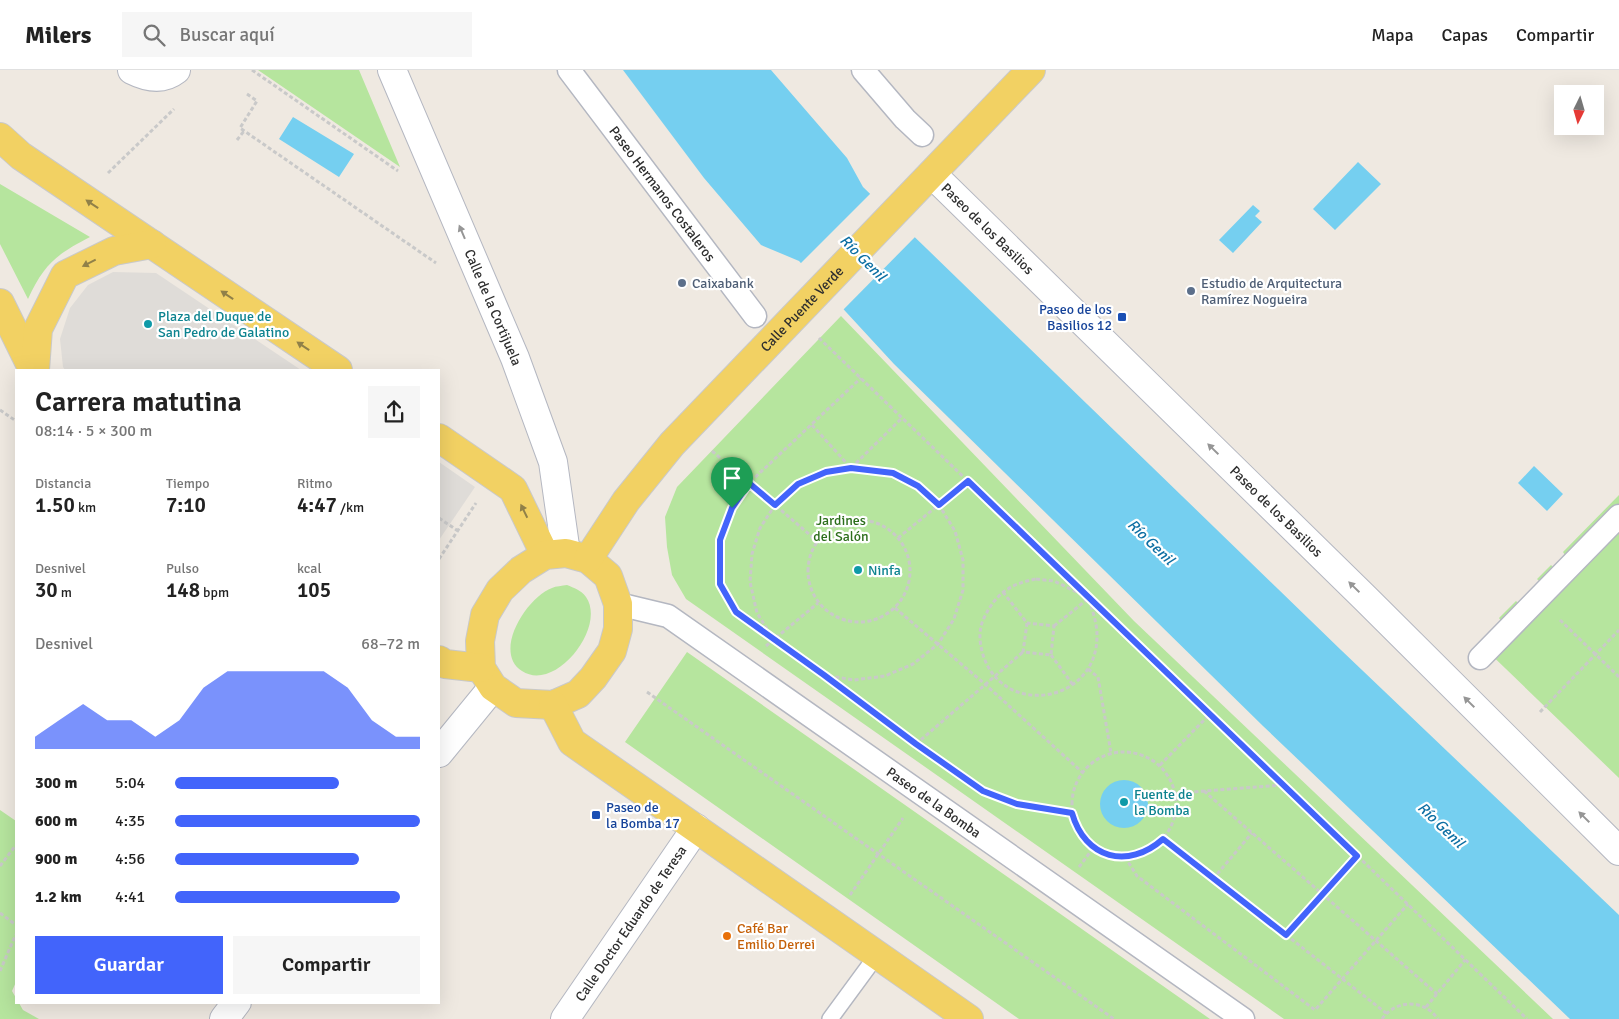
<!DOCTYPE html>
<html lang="es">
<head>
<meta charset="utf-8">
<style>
  :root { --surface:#fff; --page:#f6f6f6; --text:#222; --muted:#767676; --line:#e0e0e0; --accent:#4264fb }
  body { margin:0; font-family:Signika,sans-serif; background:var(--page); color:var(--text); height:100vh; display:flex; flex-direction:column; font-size:19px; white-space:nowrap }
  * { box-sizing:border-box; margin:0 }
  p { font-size:16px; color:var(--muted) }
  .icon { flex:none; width:28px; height:28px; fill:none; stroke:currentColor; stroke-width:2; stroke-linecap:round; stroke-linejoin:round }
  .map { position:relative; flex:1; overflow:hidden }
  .details { position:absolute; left:15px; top:299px; width:425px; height:635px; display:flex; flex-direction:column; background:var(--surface); border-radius:0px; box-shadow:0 5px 20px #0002 }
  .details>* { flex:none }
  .needle { width:32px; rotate:185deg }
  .buttons { position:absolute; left:1554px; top:15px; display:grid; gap:10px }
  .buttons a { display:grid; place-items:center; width:50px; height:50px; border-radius:0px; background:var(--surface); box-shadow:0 5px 20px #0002; font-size:25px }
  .pin { position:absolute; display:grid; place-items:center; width:42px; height:42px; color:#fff; margin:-51px -21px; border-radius:50% 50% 50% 0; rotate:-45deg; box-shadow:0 0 5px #0007 }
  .pin .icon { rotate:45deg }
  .round { display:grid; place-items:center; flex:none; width:52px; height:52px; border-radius:0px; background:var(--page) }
  .overview { display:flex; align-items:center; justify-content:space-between; height:85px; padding:0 20px }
  h1 { font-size:28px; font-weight:600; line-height:38px }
  .figures { display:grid; grid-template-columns:repeat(3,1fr); gap:8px; height:85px; padding:5px 20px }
  .figures div { display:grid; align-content:center }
  .figures b { font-size:21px; font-weight:600 }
  .figures small { font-size:14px; font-weight:400 }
  .figures p { font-size:14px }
  .chart { height:140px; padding:10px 20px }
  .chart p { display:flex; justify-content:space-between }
  .chart svg { width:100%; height:90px; margin-top:5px; fill:var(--accent); opacity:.7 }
  .button { display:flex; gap:10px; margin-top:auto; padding:10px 20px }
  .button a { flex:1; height:58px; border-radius:0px; background:var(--accent); color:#fff; font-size:20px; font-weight:600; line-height:58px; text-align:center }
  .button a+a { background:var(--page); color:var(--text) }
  ul { padding:0 20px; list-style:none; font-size:16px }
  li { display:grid; grid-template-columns:80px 60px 1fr; align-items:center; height:38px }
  li i { height:12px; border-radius:6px; background:var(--accent) }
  header { display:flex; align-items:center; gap:30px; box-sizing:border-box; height:70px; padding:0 25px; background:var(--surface); border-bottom:1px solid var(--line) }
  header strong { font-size:24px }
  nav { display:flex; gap:28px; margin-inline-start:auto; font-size:18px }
  .search { width:350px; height:45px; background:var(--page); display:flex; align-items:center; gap:12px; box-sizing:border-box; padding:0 18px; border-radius:0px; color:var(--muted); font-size:19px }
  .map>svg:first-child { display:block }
  .green { fill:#b6e59e }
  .plaza { fill:#dfdcd8 }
  .water { fill:#75cff0 }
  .pier { fill:#efe9e1 }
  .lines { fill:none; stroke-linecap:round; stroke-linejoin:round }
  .service-casing { stroke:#b4b7c1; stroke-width:18 }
  .pedestrian-casing { stroke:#b4b7c1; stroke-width:25 }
  .minor-casing { stroke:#b4b7c1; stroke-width:30 }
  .secondary-casing { stroke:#b4b7c1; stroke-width:30 }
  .primary-casing { stroke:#c9c9c9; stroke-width:30 }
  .path { stroke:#c9c9c9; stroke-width:3; stroke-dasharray:4 2.5; stroke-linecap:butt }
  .service { stroke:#fff; stroke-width:15 }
  .pedestrian { stroke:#fff; stroke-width:22 }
  .minor { stroke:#fff; stroke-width:28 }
  .secondary { stroke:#fff; stroke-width:28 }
  .primary { stroke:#f2d163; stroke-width:28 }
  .oneway { fill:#908048 }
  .oneway2 { fill:#969696 }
  .route-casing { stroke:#fff; stroke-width:10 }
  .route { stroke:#4264fb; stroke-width:6 }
  .service-dot { fill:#5c6f8a; stroke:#fff; stroke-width:2 }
  .transit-dot { fill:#1a4fb4; stroke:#fff; stroke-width:2 }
  .culture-dot { fill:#0f9aa8; stroke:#fff; stroke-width:2 }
  .food-dot { fill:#e8710a; stroke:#fff; stroke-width:2 }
  .labels { text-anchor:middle; stroke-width:4.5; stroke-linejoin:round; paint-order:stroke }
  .street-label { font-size:14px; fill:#2e2e2e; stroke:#fff }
  .service-label { font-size:14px; fill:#4e5e75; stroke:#fff; text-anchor:start }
  .transit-label { font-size:14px; fill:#164399; stroke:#fff; text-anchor:end }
  .culture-label { font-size:14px; fill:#0d838f; stroke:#fff; text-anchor:start }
  .park-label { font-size:14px; fill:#2c6e1b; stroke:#fff }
  .food-label { font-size:14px; fill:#c56008; stroke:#fff; text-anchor:start }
  .water-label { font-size:15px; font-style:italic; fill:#0d6fa3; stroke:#fff }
</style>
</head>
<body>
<header>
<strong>Milers</strong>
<div class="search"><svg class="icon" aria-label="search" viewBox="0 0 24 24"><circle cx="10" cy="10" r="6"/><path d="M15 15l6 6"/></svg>Buscar aquí</div>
<nav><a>Mapa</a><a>Capas</a><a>Compartir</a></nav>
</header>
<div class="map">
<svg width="1619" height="949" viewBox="0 0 1619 949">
  <rect width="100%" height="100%" fill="#efe9e1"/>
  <path class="green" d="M 258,0 L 359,0 L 400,97 Z
    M 0,114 L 90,167 C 57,184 44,194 28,229 L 0,174 Z
    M 841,246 L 1134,551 L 1553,949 L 1284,949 L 686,529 L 672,505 L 667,477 L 665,447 L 677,417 Z
    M 1619,425 L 1619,708 L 1479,573 L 1501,551 L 1499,548 L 1516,531 L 1518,533 L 1539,511 L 1537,509 L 1551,495 L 1553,497 L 1565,485 L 1563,482 Z
    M 567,515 C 574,518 581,520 586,527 C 607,557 555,623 522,601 C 492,582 527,527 552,518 C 556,516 562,516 567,515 Z
    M 687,582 L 1210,949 L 1019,949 L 625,672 Z
    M 0,740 L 16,751 L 16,912 L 12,921 L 16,928 L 16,932 L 19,933 L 23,940 L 39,949 L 0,949 Z"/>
  <path class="plaza" d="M 113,202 L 156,203 L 301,300 L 65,300 L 63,297 L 60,269 L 70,238 L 88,215 Z
    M 439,392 L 475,417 L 439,470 Z"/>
  <path class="water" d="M 623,0 L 771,0 L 847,88 L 863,117 L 1341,580 L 1619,845 L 1619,949 L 1570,949 L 1263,656 L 894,294 L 799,191 L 761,175 L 704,108 Z
    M 293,47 L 354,84 L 339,107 L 279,69 Z
    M 1358,92 L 1381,114 L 1335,160 L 1313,139 Z
    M 1253,135 L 1260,141 L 1255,146 L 1262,152 L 1233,183 L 1219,170 Z
    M 1534,396 L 1563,424 L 1547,441 L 1518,413 Z
    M1100 734a24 24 0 1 1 48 0a24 24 0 1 1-48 0Z"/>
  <path class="pier" d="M 872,122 L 917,165 L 842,241 L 799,195 Z"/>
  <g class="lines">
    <g class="service-casing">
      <path id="service" d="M 830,949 L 877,885"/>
    </g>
    <g class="pedestrian-casing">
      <g id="pedestrian">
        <path id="s1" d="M 569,0 L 755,246"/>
        <path d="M 863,0 L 905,49 L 922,65"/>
        <path id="s2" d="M 618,534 L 668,546 L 1243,949"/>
        <path d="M 1480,588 L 1619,446"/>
      </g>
    </g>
    <g class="minor-casing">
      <g id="minor">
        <path d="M 132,0 C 146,7 162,11 176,0"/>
        <path id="s3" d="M 392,0 L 515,288 L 553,392 L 566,483"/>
        <path d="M 439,683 L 493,617"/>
        <path d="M 224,949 L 237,932"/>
        <path id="s4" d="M 565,949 L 696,758"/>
      </g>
    </g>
    <g class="secondary-casing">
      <g id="secondary">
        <path id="s5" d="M 932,104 L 1366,529 L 1619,781"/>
      </g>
    </g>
    <g class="primary-casing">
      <g id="primary">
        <path d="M 0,67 L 21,86 L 338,300"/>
        <path d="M 0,233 L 33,300"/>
        <path d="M 35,300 L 38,259 L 65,205 L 114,181 L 152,174"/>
        <path d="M 439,368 L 513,419 L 545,485"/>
        <path d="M 566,483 L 588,489 L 608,506 L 618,534 L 618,559 L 612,581 L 593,608 L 578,624 L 553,635 L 516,633 L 493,617 L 481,598 L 480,571 L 485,545 L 500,520 L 521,500 L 545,485 Z"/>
        <path id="s6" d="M 588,489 L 626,431 L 672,374 L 1031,0"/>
        <path d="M 439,590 L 445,594 L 481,598"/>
        <path d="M 553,635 L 572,672 L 969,949"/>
      </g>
    </g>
    <path class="path" d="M 252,0 L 398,101
      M 247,24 L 257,31 L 240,58 L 436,193
      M 237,70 L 244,61
      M 108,103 L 174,39
      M 819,268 L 1527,949
      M 0,340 L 16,351
      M 812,355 L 851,398 L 902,348
      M 712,381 L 817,471
      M 439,448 L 458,461
      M808 501a51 51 0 1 1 102 0a51 51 0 1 1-102 0Z
      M 898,468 L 968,411
      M 439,489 L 476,433
      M 1036,509 L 1054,511 L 1089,528 C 1092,540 1097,553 1097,565 C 1098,635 999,649 982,581 C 979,570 979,558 984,548 C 996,523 1010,514 1036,509 Z
      M 1003,522 L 1027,553 L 1023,582 L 1051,585 L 1054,556 L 1027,553
      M 895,538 L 986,615 L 1082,702
      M 1560,550 L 1619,607
      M 1054,556 L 1089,528
      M 774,570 L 757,543 L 750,512 L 752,484 L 760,458 L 775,435 L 798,414 L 825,402 L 851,398 L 893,403 L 918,416 L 939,435 L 955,461 L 963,490 L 963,520 L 954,549 L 938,574 L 913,594 L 885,606 L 854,610 L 824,605 L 774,570 L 736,542 L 720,514 L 720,470 L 732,438 L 749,413 L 861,308
      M 766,576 L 818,533
      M 1051,585 L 1073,615
      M 1088,599 L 1098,607 L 1111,683
      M 825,606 L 916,674 L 983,721 L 1017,734 L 1072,743
      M 647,622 L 1114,949
      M 1540,642 L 1619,560
      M 916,674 L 1023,582
      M1072 734a52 52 0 1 1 104 0a52 52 0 1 1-104 0Z
      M 1160,695 L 1210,644
      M 1204,721 L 1437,924
      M 1175,724 L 1204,721 L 1282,715
      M 1163,769 L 1386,943
      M 1125,787 L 1137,806 L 1315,940 L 1408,834
      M 0,796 L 16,775
      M 1079,797 L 1094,777
      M 1213,809 L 1252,763
      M 850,825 L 903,748
      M 0,843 L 16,855
      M 1286,865 L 1357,786
      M 0,901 L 16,864
      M 1426,937 L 1465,890
      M 1382,949 C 1396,929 1424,929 1438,949"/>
    <use href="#service" class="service"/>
    <use href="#pedestrian" class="pedestrian"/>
    <use href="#minor" class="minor"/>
    <use href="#secondary" class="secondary"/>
    <use href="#primary" class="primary"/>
  </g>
  <defs><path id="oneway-solid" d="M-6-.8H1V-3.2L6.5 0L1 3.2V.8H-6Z" transform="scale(1.25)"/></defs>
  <g class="oneway">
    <use href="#oneway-solid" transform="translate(92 134) rotate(-146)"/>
    <use href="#oneway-solid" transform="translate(89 193) rotate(153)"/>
    <use href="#oneway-solid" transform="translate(227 225) rotate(-146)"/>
    <use href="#oneway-solid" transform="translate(303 276) rotate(-146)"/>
    <use href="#oneway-solid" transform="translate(524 441) rotate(-116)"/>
  </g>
  <g class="oneway2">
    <use href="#oneway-solid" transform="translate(462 162) rotate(-113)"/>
    <use href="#oneway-solid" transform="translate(1213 379) rotate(-136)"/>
    <use href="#oneway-solid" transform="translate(1354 517) rotate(-136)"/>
    <use href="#oneway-solid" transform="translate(1469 632) rotate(-135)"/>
    <use href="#oneway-solid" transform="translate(1584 747) rotate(-135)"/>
  </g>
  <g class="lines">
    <g class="route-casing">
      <path id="route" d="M 851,398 L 893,403 L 918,416 L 939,435 L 968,411 L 1357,786 L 1286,865 L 1163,769 C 1128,800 1085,789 1072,743 L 1017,734 L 983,721 L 916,674 L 824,605 L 736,542 L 720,514 L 720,470 L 732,438 L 749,413 L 775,435 L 798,414 L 826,402 Z"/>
    </g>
    <use href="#route" class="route"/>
  </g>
  <g class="service-dot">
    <circle cx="682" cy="213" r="5"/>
    <circle cx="1191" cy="221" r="5"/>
  </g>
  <g class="transit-dot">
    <rect x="1117" y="242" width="10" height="10" rx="2.5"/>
    <rect x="591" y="740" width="10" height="10" rx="2.5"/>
  </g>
  <g class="culture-dot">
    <circle cx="148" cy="254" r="5"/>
    <circle cx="858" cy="500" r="5"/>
    <circle cx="1124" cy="732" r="5"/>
  </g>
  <circle class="food-dot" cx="727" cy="866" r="5"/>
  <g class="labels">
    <g class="street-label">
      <text dy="5" stroke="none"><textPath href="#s1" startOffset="155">Paseo Hermanos Costaleros</textPath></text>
      <text dy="5" stroke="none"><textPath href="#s5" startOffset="78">Paseo de los Basilios</textPath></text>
      <text dy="5" stroke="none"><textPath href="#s3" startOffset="258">Calle de la Cortijuela</textPath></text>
      <text dy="5" stroke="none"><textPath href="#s6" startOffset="330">Calle Puente Verde</textPath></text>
      <text dy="5" stroke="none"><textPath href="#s5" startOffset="482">Paseo de los Basilios</textPath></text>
      <text dy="5" stroke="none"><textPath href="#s2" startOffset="376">Paseo de la Bomba</textPath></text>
      <text dy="5" stroke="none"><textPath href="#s4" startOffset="116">Calle Doctor Eduardo de Teresa</textPath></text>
    </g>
    <g class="service-label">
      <text x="692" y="218">Caixabank</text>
      <text x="1201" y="218">Estudio de Arquitectura<tspan x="1201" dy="16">Ramírez Nogueira</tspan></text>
    </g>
    <g class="transit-label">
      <text x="1112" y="244">Paseo de los<tspan x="1112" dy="16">Basilios 12</tspan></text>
      <text x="606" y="742" text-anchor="start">Paseo de<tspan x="606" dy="16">la Bomba 17</tspan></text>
    </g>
    <g class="culture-label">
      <text x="158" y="251">Plaza del Duque de<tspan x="158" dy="16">San Pedro de Galatino</tspan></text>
      <text x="868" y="505">Ninfa</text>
      <text x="1134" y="729">Fuente de<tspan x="1134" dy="16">la Bomba</tspan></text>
    </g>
    <g class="park-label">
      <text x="841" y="455">Jardines<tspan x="841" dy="16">del Salón</tspan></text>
    </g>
    <g class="food-label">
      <text x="737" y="863">Café Bar<tspan x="737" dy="16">Emilio Derrei</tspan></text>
    </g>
    <g class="water-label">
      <text transform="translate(863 188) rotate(45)" y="5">Río Genil</text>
      <text transform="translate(1151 472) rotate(44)" y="5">Río Genil</text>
      <text transform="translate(1441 755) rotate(44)" y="5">Río Genil</text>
    </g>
  </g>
</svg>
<div class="buttons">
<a><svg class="needle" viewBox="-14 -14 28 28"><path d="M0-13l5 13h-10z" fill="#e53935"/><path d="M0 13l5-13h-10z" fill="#767676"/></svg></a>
</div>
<div class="pin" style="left:732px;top:438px;background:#1e9e55"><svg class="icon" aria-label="arrive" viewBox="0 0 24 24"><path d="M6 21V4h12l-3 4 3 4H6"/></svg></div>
<section class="details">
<div class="overview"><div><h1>Carrera matutina</h1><p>08:14 · 5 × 300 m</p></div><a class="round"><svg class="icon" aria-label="share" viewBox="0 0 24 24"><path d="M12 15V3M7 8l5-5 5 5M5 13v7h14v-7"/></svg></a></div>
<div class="figures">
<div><p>Distancia</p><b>1.50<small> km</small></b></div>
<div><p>Tiempo</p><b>7:10</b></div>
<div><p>Ritmo</p><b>4:47<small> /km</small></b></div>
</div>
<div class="figures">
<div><p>Desnivel</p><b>30<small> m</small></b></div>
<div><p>Pulso</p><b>148<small> bpm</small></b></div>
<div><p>kcal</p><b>105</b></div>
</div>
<div class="chart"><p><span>Desnivel</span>68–72 m</p>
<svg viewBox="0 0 160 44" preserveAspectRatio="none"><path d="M0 44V38L10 30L20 22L30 30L40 30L50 38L60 30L70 14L80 6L90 6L100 6L110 6L120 6L130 14L140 30L150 38L160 38V44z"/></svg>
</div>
<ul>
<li><b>300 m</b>5:04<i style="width:67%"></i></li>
<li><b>600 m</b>4:35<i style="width:100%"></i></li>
<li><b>900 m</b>4:56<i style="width:75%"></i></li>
<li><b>1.2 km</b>4:41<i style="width:92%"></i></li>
</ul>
<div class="button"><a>Guardar</a><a>Compartir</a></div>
</section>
</div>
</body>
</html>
